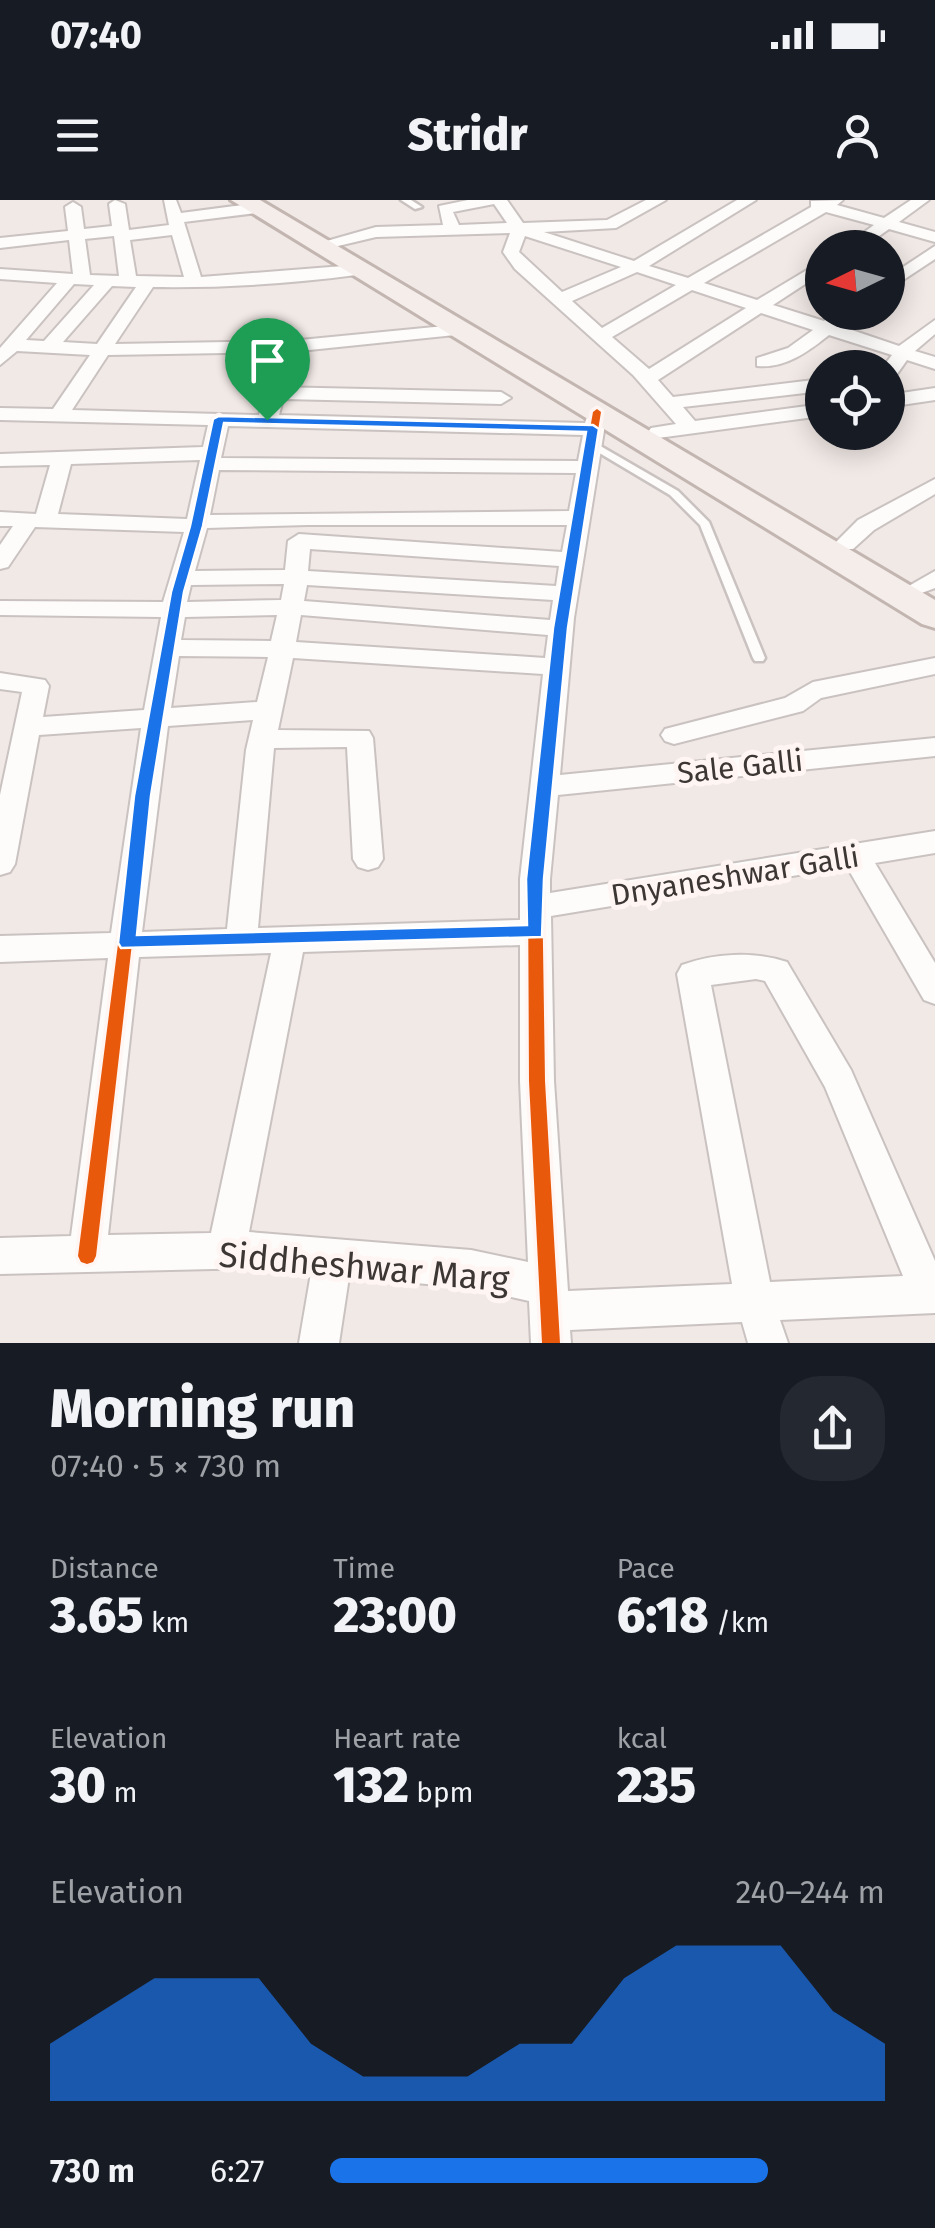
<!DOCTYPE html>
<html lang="en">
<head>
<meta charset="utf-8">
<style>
  :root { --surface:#171b24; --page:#242831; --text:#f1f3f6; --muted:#9ea1a6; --accent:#1a73e8 }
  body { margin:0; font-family:"Fira Sans",sans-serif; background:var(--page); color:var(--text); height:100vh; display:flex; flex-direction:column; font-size:38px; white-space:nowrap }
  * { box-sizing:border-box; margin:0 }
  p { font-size:32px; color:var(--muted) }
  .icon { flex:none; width:55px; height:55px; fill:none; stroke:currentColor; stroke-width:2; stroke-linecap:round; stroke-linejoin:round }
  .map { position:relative; height:1143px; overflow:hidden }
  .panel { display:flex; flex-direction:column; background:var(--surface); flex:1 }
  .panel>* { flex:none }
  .needle { width:65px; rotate:265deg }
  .buttons { position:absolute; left:805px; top:30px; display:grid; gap:20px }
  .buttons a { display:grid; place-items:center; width:100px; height:100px; border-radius:50%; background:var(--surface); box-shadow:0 5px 25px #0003; font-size:50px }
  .pin { position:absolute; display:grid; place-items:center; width:85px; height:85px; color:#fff; margin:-102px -42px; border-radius:50% 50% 50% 0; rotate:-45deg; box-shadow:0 0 10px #0007 }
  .pin .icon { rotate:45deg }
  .round { display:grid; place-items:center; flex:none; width:105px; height:105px; border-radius:40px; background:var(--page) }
  .summary { display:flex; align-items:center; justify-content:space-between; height:170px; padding:0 50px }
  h1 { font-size:55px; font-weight:800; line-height:75px }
  .stats { display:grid; grid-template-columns:repeat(3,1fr); gap:15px; height:170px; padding:10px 50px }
  .stats div { display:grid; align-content:center }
  .stats b { font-size:50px; font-weight:800 }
  .stats small { font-size:28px; font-weight:400 }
  .stats p { font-size:28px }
  .chart { height:280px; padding:20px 50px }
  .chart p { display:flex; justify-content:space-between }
  .chart svg { width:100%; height:180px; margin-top:10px; fill:var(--accent); opacity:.7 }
  ul { padding:0 50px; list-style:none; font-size:32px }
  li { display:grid; grid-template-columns:160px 120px 1fr; align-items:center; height:75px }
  li i { height:25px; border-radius:12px; background:var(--accent) }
  .status { display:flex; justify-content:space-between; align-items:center; height:70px; padding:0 50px; background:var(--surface); direction:ltr }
  .status svg { height:28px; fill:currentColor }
  header { display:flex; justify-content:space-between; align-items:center; height:130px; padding:0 50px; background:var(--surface); font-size:45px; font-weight:800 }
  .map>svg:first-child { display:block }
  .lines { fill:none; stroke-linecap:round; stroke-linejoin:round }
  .service-casing { stroke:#c9c2c0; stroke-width:5 }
  .minor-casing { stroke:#c9c2c0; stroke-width:4 }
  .primary-casing { stroke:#c3b5b0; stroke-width:6 }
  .service { fill:#fdfcfb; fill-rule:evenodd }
  .minor { fill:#fdfcfb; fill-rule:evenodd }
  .primary { fill:#f4edea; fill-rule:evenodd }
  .cycleway-casing { stroke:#fff5f2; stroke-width:7 }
  .cycleway { fill:#e8590c; fill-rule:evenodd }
  .route { fill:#1a73e8; stroke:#fff; stroke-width:2.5; fill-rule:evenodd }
  .labels { text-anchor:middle; stroke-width:10; stroke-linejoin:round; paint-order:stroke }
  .street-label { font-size:30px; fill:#3c3634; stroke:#fff5f2 }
  .near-street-label { font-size:35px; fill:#3c3634; stroke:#fff5f2 }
</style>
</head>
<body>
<div class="status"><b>07:40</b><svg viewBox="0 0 49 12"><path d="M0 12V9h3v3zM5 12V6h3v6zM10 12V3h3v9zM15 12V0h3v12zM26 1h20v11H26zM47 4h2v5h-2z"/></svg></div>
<header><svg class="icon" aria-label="menu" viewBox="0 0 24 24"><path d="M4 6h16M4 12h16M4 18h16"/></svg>Stridr<svg class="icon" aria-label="person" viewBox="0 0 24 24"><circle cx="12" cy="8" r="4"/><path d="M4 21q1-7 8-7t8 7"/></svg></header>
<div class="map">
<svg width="935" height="1143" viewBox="0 0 935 1143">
  <rect width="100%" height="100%" fill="#f1e9e6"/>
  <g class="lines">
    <g class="service-casing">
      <path id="service" d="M 401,0 L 411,0 L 422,7 L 415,9 Z
        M 590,240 L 678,291 L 709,322 L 765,458 L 763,461 L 755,461 L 753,458 L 700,325 L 670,295 L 586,245 L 585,243 Z"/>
    </g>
    <g class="minor-casing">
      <path id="minor" d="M 164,0 L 176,0 L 181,13 L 257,3 L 265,8 L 257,13 L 184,22 L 201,77 L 356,65 L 364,70 L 356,75 C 288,84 220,88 153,87 L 115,144 L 290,141 L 455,125 L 464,130 L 455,135 L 290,152 L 108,155 L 72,210 L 259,215 L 265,193 L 275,187 L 501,192 L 511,198 L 501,204 L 283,199 L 279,215 L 585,223 L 590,208 L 597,206 L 607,212 L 574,418 L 560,575 L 935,538 L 935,556 L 558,595 L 550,679 L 550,693 L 935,631 L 935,653 L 875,663 L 935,763 L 935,804 L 924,800 L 847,667 L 551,716 L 554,881 L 568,1091 L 732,1084 L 677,774 L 682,765 C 715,753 754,751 787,762 L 851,870 L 935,1061 L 935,1113 L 780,1120 L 788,1143 L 748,1143 L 742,1122 L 570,1130 L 571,1143 L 531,1143 L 529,1101 L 471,1088 L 349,1077 L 339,1143 L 299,1143 L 311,1073 L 260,1068 L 0,1074 L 0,1038 L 71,1036 L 108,758 L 0,762 L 0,736 L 111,733 L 141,528 L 39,535 L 15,664 L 10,672 L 0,675 L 0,595 L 22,492 L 0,489 L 0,473 L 45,480 L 49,486 L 43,517 L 144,510 L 161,417 L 0,415 L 0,401 L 163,402 L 184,332 L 35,327 L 8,367 L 0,369 L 0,345 L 13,326 L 0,326 L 0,312 L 36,314 L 50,265 L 0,266 L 0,254 L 203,247 L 208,225 L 0,220 L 0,208 L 53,209 L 90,155 L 17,151 L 0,165 L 0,148 L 57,83 L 0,79 L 0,69 L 73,74 L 69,40 L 0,48 L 0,38 L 68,31 L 65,7 L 73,2 L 81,7 L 84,29 L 112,26 L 109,4 L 115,0 L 125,4 L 129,30 L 169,25 ZM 172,35 L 184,77 L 136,76 L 130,40 ZM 114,36 L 119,76 L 90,75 L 85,39 ZM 74,84 L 94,85 L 44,141 L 26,140 ZM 112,86 L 136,87 L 97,144 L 63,142 ZM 228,226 L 267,227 L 583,235 L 578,261 L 221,258 ZM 200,260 L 187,319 L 58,314 L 71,264 ZM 219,270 L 576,273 L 569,311 L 210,315 ZM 308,325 L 567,325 L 562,352 L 299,334 L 288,341 L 285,370 L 195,371 L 207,328 ZM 310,349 L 559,366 L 556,386 L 308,371 ZM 284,384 L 281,400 L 187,402 L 191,385 ZM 307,385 L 553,400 L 550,420 L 304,401 ZM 277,415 L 271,441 L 181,440 L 185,417 ZM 301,415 L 548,435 L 545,458 L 296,442 ZM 179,456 L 268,457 L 257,502 L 171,508 ZM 293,458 L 543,474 L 520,679 L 520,720 L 258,728 L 274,548 L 347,547 L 353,659 L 358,667 L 368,670 L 378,667 L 383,659 L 373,538 L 369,531 L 278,530 ZM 253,520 L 246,550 L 227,729 L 142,732 L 168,526 ZM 520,745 L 520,881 L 528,1062 L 471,1050 L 249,1032 L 303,752 ZM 271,753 L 211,1033 L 108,1035 L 139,757 ZM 756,779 L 765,781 L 825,887 L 903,1076 L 770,1082 L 711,785 Z
        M 468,0 L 507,0 L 523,23 L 607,20 L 646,0 L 666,0 L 616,28 L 544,32 L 634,61 L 737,0 L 756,0 L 649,66 L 688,78 L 811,7 L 811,1 L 843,0 L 837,5 L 884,18 L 911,0 L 929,0 L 899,22 L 935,32 L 935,42 L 889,29 L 862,48 L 842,48 L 874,25 L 826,12 L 704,83 L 757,100 L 822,61 L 822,73 L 773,105 L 824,121 L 835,112 L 855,112 L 840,126 L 899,146 L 935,120 L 935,134 L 915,151 L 935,157 L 935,169 L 907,160 L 895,177 L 888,179 L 888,168 L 882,168 L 892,155 L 829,135 C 809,151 785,169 757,166 L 757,158 L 788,148 L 813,130 L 761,113 L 658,180 L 673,197 L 822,179 L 822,191 L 683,207 L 695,221 L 822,204 L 822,216 L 658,238 L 648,232 L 651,228 L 676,224 L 633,175 L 515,69 L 503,52 L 510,33 L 376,37 L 317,51 L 309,46 L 376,27 L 443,25 L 439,6 ZM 494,4 L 507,23 L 459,25 L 453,12 ZM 525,36 L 621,67 L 562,92 L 519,52 ZM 637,72 L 676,85 L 602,128 L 572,101 ZM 692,90 L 746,108 L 649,169 L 612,137 Z
        M 935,46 L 935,59 L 888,90 L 888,77 Z
        M 935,188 L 935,200 L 888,207 L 888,195 Z
        M 935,279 L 935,294 L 874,330 L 853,349 L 837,349 L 834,344 L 858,320 Z
        M 935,371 L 935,388 L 919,394 L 911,392 L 907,387 Z
        M 935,458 L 935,474 L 821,498 L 803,511 L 674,544 L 665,541 L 661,535 L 665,529 L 785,498 L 813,482 Z"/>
    </g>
    <g class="primary-casing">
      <path id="primary" d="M 231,0 L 260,0 L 935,400 L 935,428 L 922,424 Z"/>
    </g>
    <use href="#service" class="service"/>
    <use href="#minor" class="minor"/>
    <use href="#primary" class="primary"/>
    <g class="cycleway-casing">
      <path id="cycleway" d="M 597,209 L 601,212 L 567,418 L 542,679 L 545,881 L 560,1143 L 542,1143 L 529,881 L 528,679 L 557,418 L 593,212 Z
        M 219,216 L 224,219 L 202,326 L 182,392 L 149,596 L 96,1056 L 93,1062 L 87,1064 L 81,1062 L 78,1056 L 137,596 L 172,392 L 192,326 L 214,219 Z"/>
    </g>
    <use href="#cycleway" class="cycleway"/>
  </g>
  <path class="route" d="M 219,216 L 593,225 L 599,229 L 568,428 L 544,679 L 542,737 L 121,748 L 118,743 L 134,596 L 171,392 L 190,326 L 213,219 ZM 224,223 L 586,232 L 553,428 L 526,679 L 527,725 L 137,735 L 151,596 L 184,392 L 203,326 Z"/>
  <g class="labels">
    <g class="street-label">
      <text transform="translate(740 567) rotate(-6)" y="10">Sale Galli</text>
      <text transform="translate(735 676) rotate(-9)" y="10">Dnyaneshwar Galli</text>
    </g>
    <g class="near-street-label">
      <text transform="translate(364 1067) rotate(5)" y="12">Siddheshwar Marg</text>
    </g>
  </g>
</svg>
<div class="buttons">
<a><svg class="needle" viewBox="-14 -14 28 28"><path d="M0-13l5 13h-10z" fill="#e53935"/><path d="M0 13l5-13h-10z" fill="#9ea1a6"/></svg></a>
<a><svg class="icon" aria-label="locate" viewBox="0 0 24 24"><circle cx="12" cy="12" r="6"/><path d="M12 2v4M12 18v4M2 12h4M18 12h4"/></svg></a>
</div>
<div class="pin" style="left:267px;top:220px;background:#1e9e55"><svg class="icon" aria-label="arrive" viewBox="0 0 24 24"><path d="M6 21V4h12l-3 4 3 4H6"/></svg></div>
</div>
<section class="panel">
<div class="summary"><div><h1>Morning run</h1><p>07:40 · 5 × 730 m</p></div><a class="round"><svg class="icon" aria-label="share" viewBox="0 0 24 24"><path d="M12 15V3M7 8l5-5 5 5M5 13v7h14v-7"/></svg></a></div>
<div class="stats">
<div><p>Distance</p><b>3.65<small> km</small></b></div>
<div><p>Time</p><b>23:00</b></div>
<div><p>Pace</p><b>6:18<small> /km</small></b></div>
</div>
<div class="stats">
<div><p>Elevation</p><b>30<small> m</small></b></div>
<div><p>Heart rate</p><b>132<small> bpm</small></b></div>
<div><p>kcal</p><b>235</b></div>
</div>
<div class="chart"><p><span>Elevation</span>240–244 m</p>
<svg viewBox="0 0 160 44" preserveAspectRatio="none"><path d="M0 44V30L10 22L20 14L30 14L40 14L50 30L60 38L70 38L80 38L90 30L100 30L110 14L120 6L130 6L140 6L150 22L160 30V44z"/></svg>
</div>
<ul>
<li><b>730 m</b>6:27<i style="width:79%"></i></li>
</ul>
</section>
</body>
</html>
